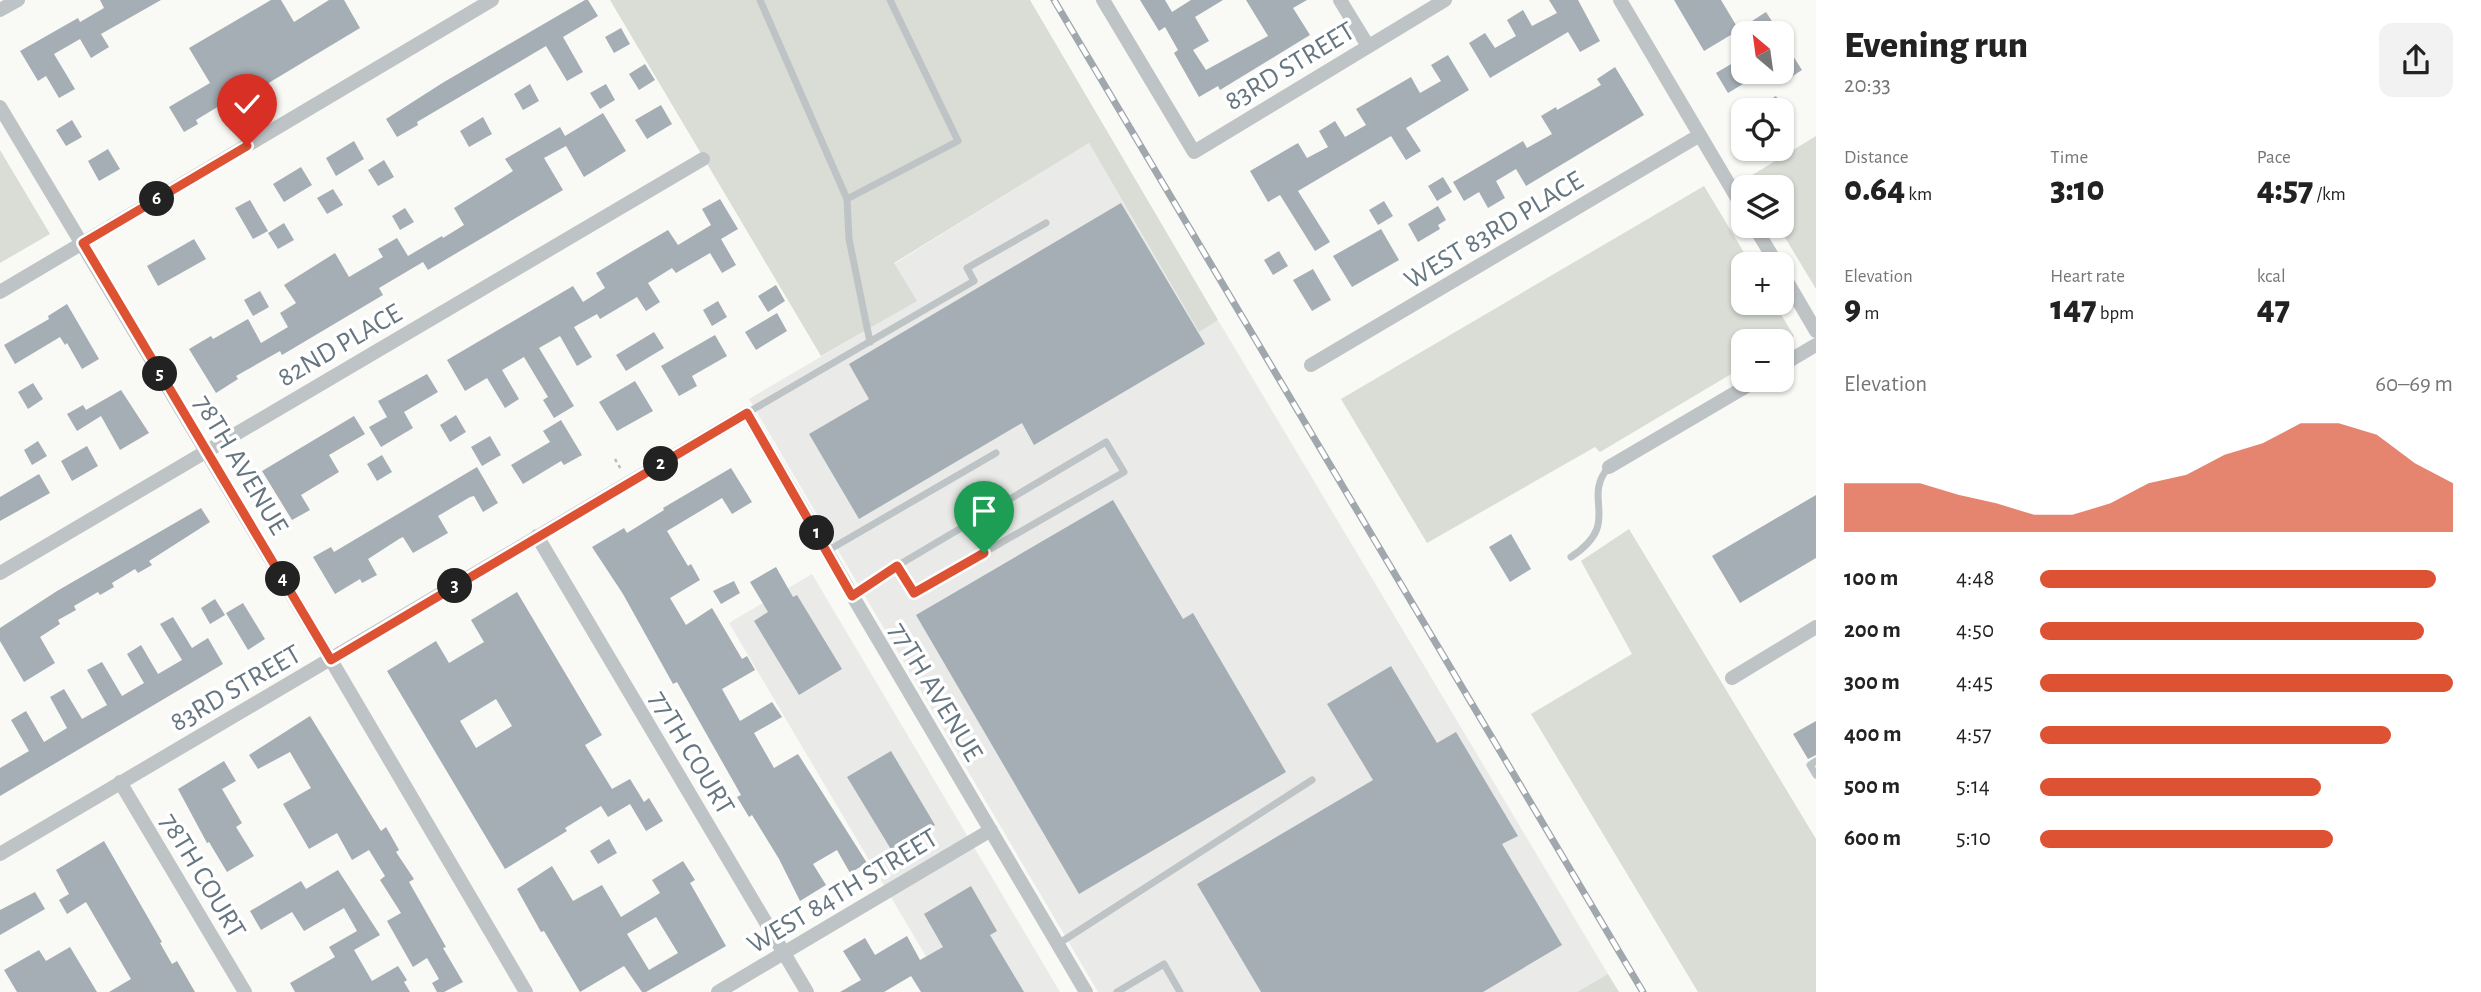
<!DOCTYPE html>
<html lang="en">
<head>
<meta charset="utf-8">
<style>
  :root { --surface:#fff; --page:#f2f2f2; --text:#222; --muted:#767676; --accent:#dc5233 }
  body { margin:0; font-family:"Alegreya Sans",sans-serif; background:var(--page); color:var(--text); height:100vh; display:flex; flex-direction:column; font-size:26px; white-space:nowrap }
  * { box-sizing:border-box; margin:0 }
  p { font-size:23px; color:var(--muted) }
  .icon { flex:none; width:38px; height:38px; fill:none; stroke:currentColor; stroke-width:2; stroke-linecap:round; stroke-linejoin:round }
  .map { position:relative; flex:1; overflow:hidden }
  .sheet { display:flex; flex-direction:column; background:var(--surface); width:665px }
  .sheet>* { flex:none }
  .needle { width:46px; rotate:331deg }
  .tools { position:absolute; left:1731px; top:21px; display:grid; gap:14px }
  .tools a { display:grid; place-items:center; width:63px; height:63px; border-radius:14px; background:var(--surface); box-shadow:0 2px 5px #0004; font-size:35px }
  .pin { position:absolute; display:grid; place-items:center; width:60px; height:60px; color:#fff; margin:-72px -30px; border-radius:50% 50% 50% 0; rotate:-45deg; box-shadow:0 0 7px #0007 }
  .pin .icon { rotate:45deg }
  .km { position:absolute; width:35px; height:35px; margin:-18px; border-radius:50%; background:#222; color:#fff; font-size:19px; line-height:35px; text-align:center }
  .round { display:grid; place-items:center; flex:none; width:74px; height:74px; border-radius:14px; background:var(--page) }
  .headline { display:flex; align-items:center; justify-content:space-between; height:119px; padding:0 28px }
  h1 { font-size:38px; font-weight:800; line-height:52px }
  .stats { display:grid; grid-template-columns:repeat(3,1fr); gap:10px; height:119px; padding:7px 28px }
  .stats div { display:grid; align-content:center }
  .stats b { font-size:35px; font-weight:800 }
  .stats small { font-size:19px; font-weight:400 }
  .stats p { font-size:19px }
  .chart { height:196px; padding:14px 28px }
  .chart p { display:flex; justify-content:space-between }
  .chart svg { width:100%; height:126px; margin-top:7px; fill:var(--accent); opacity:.7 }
  ul { padding:0 28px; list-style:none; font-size:23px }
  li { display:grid; grid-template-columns:112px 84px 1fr; align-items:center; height:52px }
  li i { height:18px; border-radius:9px; background:var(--accent) }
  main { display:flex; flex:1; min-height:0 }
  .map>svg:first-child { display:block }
  .built { fill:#eaeae9 }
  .green { fill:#d9ddd6 }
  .building { fill:#a4aeb4; fill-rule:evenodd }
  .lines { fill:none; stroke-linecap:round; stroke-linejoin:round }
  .path { stroke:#b9bdbf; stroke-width:2.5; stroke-dasharray:3.5 3.5; stroke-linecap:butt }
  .service { stroke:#bec3c6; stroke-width:7 }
  .minor { stroke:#bec3c6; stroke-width:14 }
  .rail-casing { stroke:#a0a8ad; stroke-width:7 }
  .rail { stroke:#fff; stroke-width:4.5; stroke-dasharray:13; stroke-linecap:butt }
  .route-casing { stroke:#fff; stroke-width:14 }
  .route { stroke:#dc5233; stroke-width:9 }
  .labels { text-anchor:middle; stroke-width:7; stroke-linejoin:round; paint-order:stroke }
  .street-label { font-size:28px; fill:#657680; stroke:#fff }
</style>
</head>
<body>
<main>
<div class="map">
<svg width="1816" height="992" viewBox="0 0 1816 992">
  <rect width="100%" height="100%" fill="#f9f9f6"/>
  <path class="built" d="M 1089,143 L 1199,331 L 1218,320 L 1608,974 L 1577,992 L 1098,992 L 749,399 L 916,301 L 894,264 Z
    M 812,574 L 1060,992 L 947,992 L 729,623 Z"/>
  <path class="green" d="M 610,0 L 1030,0 L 1218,320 L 1199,332 L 1089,143 L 894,263 L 917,301 L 821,356 Z
    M 1816,136 L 1816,289 L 1778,226 L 1782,226 L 1782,187 L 1755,187 L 1749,177 Z
    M 0,150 L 50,234 L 0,263 Z
    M 1704,186 L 1751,264 L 1743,264 L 1743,303 L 1774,303 L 1794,336 L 1782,344 L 1782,341 L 1743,341 L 1743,367 L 1600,452 L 1595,447 L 1427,543 L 1341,399 Z
    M 1629,529 L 1816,839 L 1816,992 L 1698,992 L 1531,714 L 1632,654 L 1581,561 Z
    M 1608,974 L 1619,992 L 1577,992 Z"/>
  <path class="building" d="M 100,0 L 161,0 L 101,34 L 109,47 L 91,58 L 80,39 L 54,54 L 75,89 L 59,98 L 46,76 L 38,81 L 20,51 L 78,18 L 80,22 L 104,8 Z
    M 271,0 L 281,0 L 294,22 L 329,0 L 344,0 L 360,28 L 237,102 L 234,97 L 196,120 L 198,124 L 184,132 L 169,107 L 210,83 L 189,48 Z
    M 585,0 L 588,0 L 598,16 L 563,37 L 583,72 L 567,81 L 546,46 L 417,122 L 418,125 L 397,137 L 386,119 L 444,82 Z
    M 1140,0 L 1165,0 L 1172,12 L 1191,0 L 1223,0 L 1195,17 L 1209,41 L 1193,50 L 1206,70 L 1268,36 L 1246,0 L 1307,0 L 1293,8 L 1310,35 L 1220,90 L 1218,86 L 1199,97 L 1174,53 L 1178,50 L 1165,27 L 1159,31 Z
    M 1549,0 L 1578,0 L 1600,41 L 1580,52 L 1568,32 L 1490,78 L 1469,43 L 1485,33 L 1495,48 L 1516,36 L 1507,20 L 1523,10 L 1532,26 L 1557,13 Z
    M 1674,0 L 1721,0 L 1739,30 L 1704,51 Z
    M 1766,12 L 1775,26 L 1764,33 L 1759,33 L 1752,21 Z
    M 621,28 L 630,44 L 614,53 L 605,37 Z
    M 1448,55 L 1469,90 L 1406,128 L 1421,151 L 1406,160 L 1391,136 L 1298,191 L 1330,242 L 1315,251 L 1280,195 L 1268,202 L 1250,171 L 1298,143 L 1307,158 L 1328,147 L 1319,131 L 1335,121 L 1345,137 L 1366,125 L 1356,109 L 1411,77 L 1420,93 L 1441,81 L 1431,65 Z
    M 1793,56 L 1802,70 L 1782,83 L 1782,63 Z
    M 1743,57 L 1743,72 L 1763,72 L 1728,93 L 1716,73 Z
    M 645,64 L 655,80 L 639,90 L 629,74 Z
    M 1615,67 L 1644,115 L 1526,186 L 1516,169 L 1496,181 L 1505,198 L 1488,208 L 1479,192 L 1464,201 L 1453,182 L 1523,141 L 1527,148 L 1552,134 L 1541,116 L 1556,107 L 1557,110 L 1601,85 L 1597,79 Z
    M 530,84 L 539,101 L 523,110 L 514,94 Z
    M 606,84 L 615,100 L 600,109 L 590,93 Z
    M 1776,96 L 1785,110 L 1753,110 Z
    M 661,105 L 672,124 L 647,139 L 635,120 Z
    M 603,113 L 626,151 L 584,177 L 566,146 L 544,158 L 563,190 L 428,270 L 423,262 L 379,288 L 383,295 L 282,355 L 280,351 L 236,376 L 238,379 L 216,393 L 189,349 L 211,336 L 213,339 L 248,319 L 261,343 L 288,327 L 280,313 L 296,303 L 284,285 L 335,253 L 349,277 L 383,257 L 378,249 L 397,238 L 408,256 L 442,236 L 443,238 L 464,225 L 454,208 L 513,171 L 505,159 L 560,127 L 565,136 Z
    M 483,117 L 492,134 L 469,147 L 460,131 Z
    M 72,120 L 82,137 L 66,146 L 56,130 Z
    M 354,141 L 364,159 L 336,176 L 326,158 Z
    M 108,149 L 120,169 L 99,181 L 88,161 Z
    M 384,160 L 394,177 L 378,186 L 368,170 Z
    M 301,167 L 312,185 L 284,202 L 273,184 Z
    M 1443,177 L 1452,192 L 1437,201 L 1428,186 Z
    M 333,189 L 343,205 L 327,214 L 317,198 Z
    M 720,199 L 738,229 L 721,239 L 736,265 L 722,273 L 710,253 L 676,273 L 672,268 L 648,283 L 660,302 L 646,311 L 637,297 L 600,319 L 597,314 L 574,327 L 592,357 L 577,366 L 560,336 L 539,348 L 574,406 L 554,418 L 543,400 L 548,397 L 524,357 L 502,370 L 519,399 L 505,408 L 487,378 L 465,391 L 447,360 L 573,286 L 583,302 L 605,288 L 596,273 L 629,253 L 668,230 L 678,245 L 711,225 L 702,209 Z
    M 250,200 L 268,231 L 253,239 L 235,208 Z
    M 1384,201 L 1393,216 L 1378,225 L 1369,210 Z
    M 1121,203 L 1205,344 L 1034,445 L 1022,423 L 859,519 L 809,434 L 869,399 L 849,364 Z
    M 1438,206 L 1446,220 L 1438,225 L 1440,229 L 1418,242 L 1408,224 Z
    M 405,208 L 414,222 L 400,230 L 392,216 Z
    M 284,223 L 294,240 L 278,249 L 268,233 Z
    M 1381,229 L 1399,260 L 1352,287 L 1333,256 Z
    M 194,239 L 206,259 L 158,286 L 147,266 Z
    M 1279,251 L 1288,266 L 1273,275 L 1264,260 Z
    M 1313,269 L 1331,300 L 1312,311 L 1293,280 Z
    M 776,285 L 785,301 L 768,312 L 758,296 Z
    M 260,291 L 269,307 L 253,316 L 244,300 Z
    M 718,301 L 727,317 L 712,326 L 703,310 Z
    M 67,304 L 99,359 L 82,369 L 67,343 L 65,345 L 60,337 L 15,364 L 4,345 L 49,319 L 48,316 Z
    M 777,313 L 787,331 L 756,350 L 745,332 Z
    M 654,332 L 664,348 L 626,371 L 616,355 Z
    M 715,335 L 727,356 L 692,376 L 697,386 L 679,396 L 661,366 Z
    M 427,374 L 438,392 L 404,412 L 413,428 L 381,447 L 369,427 L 387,417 L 378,401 Z
    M 635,381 L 653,411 L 617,431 L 599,402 Z
    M 33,383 L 43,399 L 28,409 L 18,392 Z
    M 121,390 L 149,433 L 120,450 L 101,416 L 77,431 L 67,414 L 83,405 L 86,410 Z
    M 456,415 L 466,432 L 450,442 L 440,425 Z
    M 354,416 L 365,434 L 329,455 L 339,472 L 301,495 L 310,510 L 292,520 L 262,471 Z
    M 561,420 L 582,455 L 564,465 L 561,461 L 523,484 L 511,465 L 550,442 L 543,431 Z
    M 490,436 L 501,455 L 482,466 L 471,447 Z
    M 38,441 L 47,456 L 32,465 L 24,450 Z
    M 87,446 L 98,466 L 72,481 L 61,461 Z
    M 382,455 L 392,472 L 377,481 L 367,464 Z
    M 477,467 L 498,503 L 483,512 L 474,496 L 470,497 L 438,516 L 448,533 L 413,553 L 403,537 L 399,539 L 368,559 L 377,575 L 362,583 L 360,579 L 335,594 L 313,557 L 331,547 L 334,552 Z
    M 731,468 L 752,502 L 732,514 L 722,498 L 667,531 L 688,566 L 691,564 L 700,580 L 670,598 L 686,625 L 712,608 L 742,659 L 747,656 L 755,670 L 722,689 L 740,721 L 772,702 L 782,717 L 754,733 L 774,768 L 798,754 L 867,863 L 850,873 L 837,850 L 813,864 L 826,885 L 800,901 L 779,859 L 752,815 L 749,817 L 737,797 L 741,795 L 677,682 L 673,684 L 623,594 L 592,547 L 624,528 L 627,533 L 664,510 L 663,508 Z
    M 39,474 L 50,493 L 0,521 L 0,497 Z
    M 1816,495 L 1816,558 L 1740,603 L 1712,556 Z
    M 1113,500 L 1183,619 L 1193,613 L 1286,772 L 1079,894 L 916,615 Z
    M 201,508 L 210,522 L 149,561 L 152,565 L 138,573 L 135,569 L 112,583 L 114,587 L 100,595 L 98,592 L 74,606 L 76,610 L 58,620 L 60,624 L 40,637 L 55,663 L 24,682 L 0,641 L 0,628 L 57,591 Z
    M 1511,534 L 1531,569 L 1510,582 L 1489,547 Z
    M 776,567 L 793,597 L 797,595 L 842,669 L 799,695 L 754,621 L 768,612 L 750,582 Z
    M 734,581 L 740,593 L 721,604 L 713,591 Z
    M 517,592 L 602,735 L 585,745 L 612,789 L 630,779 L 644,802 L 649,798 L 663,821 L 646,831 L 630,804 L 608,817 L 601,806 L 565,828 L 567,831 L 505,869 L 387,671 L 436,641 L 449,663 L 484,642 L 471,620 ZM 496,699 L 512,726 L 476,748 L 460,721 Z
    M 215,599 L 225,615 L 210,624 L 201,608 Z
    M 243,603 L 265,639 L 248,650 L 226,613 Z
    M 173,617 L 192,648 L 208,638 L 223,664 L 0,796 L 0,768 L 29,751 L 11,720 L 26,711 L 44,742 L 67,728 L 50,697 L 64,689 L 82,719 L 107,705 L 87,670 L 102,662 L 122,696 L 144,683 L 127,654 L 141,645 L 158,674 L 182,660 L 160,624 Z
    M 1391,666 L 1437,743 L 1456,732 L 1518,836 L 1502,844 L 1562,945 L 1483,992 L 1261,992 L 1197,884 L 1373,780 L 1327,704 Z
    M 310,716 L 381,831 L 386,827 L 399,850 L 396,852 L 414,879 L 409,882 L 446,947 L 443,948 L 463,982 L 444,992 L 437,992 L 432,983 L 439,979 L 427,958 L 413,967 L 387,921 L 401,913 L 380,880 L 385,876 L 369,850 L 352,860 L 337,833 L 309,849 L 283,804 L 311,788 L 290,752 L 258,769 L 249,755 Z
    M 1816,721 L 1816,755 L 1808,759 L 1793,734 Z
    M 891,751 L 935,825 L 892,851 L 847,777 Z
    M 224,761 L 236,781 L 222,789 L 242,823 L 236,827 L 254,856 L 227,872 L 209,842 L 207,843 L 178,789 Z
    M 609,839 L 617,853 L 598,864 L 590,851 Z
    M 104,841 L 162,942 L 160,943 L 172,964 L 177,961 L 195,992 L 109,992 L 131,979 L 86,902 L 67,914 L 59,900 L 69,894 L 56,870 Z
    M 683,861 L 695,880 L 690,883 L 726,946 L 646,992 L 642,992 L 624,966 L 580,992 L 544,931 L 541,932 L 517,889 L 552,866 L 573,901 L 602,885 L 621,917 L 660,893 L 652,880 ZM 656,917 L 678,953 L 649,970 L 627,934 Z
    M 338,870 L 380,935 L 354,950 L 372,981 L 398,966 L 407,980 L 404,982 L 410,992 L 295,992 L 290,983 L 335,957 L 329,947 L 357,931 L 344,908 L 304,931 L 292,912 L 261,930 L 250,911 L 301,881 L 306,889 Z
    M 971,886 L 997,931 L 990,935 L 1024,992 L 921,992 L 911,976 L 884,992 L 840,992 L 861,980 L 843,951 L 865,938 L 875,955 L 907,936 L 920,960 L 943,947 L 924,914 Z
    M 35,892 L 45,909 L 0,935 L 0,910 Z
    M 70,947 L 97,992 L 17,992 L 4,970 L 39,950 L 46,961 Z"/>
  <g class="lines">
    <path class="path" d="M 615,459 L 622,471"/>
    <path class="service" d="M 760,0 L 847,199 L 849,239 L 870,342
      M 847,199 L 958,141 L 890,0
      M 747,413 L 974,281 L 967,268 L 1046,223
      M 827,551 L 996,453
      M 1571,557 C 1624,522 1580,499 1609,467
      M 852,595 L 897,566 L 1106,442 L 1124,472 L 914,593 L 897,566
      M 1816,761 L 1810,765 L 1816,775
      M 1058,944 L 1312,780
      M 1117,992 L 1164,964 L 1180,992"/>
    <path class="minor" d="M 1103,0 L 1194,152 L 1445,0
      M 1340,0 L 1368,46
      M 1620,0 L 1743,208
      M 0,10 L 18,0
      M 0,107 L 331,660 L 526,992
      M 1754,226 L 1777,264
      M 1782,273 L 1816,331
      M 0,292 L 492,0
      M 1311,365 L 1700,135
      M 1782,365 L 1816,345
      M 1609,467 L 1757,380
      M 537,536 L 807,992
      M 0,573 L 703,159
      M 1732,678 L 1816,627
      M 120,782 L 245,992
      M 0,854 L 747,413 L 852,595 L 1086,992
      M 718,992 L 991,830"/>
    <g class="rail-casing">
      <path id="rail" d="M 1054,0 L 1643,992"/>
    </g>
    <use href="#rail" class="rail"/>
  </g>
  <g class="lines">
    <g class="route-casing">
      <path id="route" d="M 247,146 L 83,243 L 331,660 L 747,413 L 852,596 L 897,566 L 914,593 L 984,553"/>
    </g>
    <use href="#route" class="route"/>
  </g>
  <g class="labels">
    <g class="street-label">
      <text transform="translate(1289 65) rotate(-31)" y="10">83RD STREET</text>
      <text transform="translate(1493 229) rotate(-31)" y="10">WEST 83RD PLACE</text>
      <text transform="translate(339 344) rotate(-30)" y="10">82ND PLACE</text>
      <text transform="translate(242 464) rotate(59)" y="10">78TH AVENUE</text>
      <text transform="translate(235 687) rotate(-30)" y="10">83RD STREET</text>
      <text transform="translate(937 691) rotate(59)" y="10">77TH AVENUE</text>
      <text transform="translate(693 752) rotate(59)" y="10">77TH COURT</text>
      <text transform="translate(204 875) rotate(59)" y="10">78TH COURT</text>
      <text transform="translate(842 890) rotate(-31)" y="10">WEST 84TH STREET</text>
    </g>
  </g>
</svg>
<div class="tools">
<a><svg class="needle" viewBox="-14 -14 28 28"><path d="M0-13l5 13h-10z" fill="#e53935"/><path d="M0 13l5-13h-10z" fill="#767676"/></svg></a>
<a><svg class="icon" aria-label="locate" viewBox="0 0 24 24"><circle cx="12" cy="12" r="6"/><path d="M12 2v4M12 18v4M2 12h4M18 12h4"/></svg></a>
<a><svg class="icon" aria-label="layers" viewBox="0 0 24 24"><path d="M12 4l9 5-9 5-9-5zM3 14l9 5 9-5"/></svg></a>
<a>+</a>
<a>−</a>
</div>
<div class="pin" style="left:984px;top:553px;background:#1e9e55"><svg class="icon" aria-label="arrive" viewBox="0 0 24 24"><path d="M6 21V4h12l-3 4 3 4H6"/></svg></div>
<div class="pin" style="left:247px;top:146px;background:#d93025"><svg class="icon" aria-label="check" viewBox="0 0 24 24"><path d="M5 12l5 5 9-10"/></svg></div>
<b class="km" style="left:817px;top:533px">1</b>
<b class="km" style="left:661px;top:464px">2</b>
<b class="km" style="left:455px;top:586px">3</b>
<b class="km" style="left:283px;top:579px">4</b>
<b class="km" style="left:160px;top:374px">5</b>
<b class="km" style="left:157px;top:199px">6</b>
</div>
<section class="sheet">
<div class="headline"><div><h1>Evening run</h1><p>20:33</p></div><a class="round"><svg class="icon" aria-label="share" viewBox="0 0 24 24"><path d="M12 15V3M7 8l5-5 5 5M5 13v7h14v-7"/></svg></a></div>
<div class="stats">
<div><p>Distance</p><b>0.64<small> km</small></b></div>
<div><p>Time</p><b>3:10</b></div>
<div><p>Pace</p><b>4:57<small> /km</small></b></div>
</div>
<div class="stats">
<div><p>Elevation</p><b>9<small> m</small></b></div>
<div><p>Heart rate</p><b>147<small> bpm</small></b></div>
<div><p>kcal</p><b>47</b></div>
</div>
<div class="chart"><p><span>Elevation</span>60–69 m</p>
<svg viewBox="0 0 160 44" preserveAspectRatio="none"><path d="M0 44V27L10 27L20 27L30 31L40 34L50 38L60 38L70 34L80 27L90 24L100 17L110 13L120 6L130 6L140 10L150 20L160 27V44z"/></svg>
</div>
<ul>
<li><b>100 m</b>4:48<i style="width:96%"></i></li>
<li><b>200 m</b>4:50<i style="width:93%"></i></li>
<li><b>300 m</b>4:45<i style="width:100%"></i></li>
<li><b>400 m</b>4:57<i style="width:85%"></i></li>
<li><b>500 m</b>5:14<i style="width:68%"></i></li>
<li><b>600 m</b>5:10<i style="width:71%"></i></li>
</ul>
</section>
</main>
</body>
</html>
